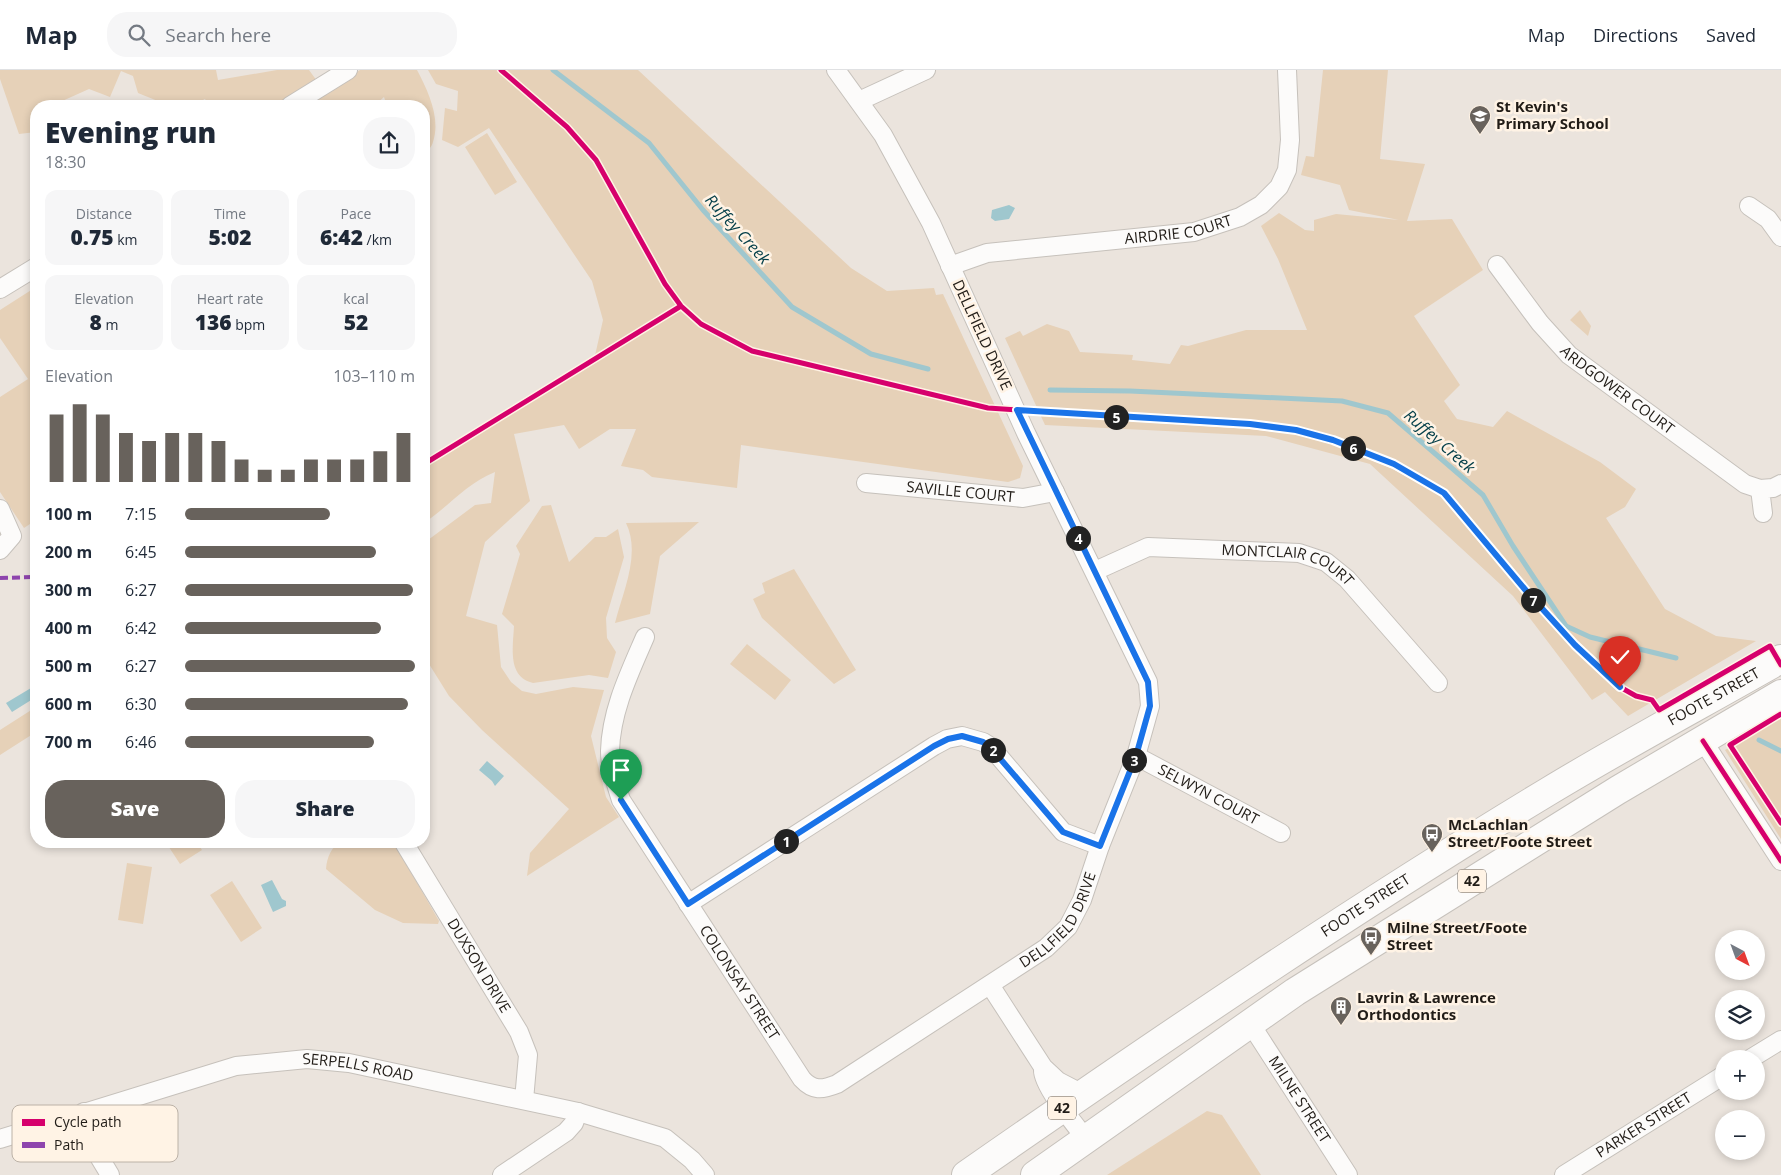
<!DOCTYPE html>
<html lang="en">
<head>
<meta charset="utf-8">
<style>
  :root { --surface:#fff; --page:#f6f6f7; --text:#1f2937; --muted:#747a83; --line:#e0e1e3; --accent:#68625c }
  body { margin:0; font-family:"Open Sans",sans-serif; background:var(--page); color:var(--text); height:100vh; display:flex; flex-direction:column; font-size:19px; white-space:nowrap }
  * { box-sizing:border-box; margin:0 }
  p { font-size:16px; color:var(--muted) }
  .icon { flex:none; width:28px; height:28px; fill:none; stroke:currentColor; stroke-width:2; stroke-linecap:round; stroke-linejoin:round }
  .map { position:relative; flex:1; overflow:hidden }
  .panel { position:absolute; left:30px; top:30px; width:400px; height:748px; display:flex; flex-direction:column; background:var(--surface); border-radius:20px; box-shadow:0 2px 8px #0003 }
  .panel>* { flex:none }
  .needle { width:32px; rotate:139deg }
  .controls { position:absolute; left:1715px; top:860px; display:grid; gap:10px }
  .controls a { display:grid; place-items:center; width:50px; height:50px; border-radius:50%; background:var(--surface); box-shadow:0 2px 8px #0003; font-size:25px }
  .pin { position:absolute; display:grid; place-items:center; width:42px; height:42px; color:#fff; margin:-51px -21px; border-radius:50% 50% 50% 0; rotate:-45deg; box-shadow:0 0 5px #0007 }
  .pin .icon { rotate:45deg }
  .km { position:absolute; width:25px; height:25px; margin:-12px; border-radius:50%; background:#222; color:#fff; font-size:14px; line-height:25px; text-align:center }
  .round { display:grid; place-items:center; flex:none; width:52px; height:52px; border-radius:20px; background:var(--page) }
  .summary { display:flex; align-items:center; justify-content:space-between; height:85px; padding:0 15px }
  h1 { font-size:28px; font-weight:800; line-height:38px }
  .figures { display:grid; grid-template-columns:repeat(3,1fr); gap:8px; height:85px; padding:5px 15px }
  .figures div { display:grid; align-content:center; border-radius:12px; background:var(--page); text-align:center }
  .figures b { font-size:21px; font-weight:800 }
  .figures small { font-size:14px; font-weight:400 }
  .figures p { font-size:14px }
  .chart { height:140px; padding:10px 15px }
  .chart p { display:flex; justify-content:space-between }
  .chart svg { width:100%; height:90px; margin-top:5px; stroke:var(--accent); stroke-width:6 }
  .primary-button { display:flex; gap:10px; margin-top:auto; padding:10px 15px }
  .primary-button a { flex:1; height:58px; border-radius:20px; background:var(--accent); color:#fff; font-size:20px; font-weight:800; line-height:58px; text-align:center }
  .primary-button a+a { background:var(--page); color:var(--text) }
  ul { padding:0 15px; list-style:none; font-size:16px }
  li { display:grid; grid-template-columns:80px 60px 1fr; align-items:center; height:38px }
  li i { height:12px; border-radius:6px; background:var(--accent) }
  header { display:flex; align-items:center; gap:30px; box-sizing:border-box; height:70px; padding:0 25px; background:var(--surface); border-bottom:1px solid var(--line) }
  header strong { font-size:24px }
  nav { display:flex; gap:28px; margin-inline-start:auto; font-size:18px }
  .search { width:350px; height:45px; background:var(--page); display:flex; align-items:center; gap:12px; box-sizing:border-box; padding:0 18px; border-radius:20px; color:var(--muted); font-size:19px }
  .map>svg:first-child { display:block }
  .green { fill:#e6d1b8 }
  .water { fill:#9fc7ce }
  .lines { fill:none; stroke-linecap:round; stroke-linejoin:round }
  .stream { stroke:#9fc7ce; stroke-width:5 }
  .street-casing { stroke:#c6c1bb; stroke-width:20 }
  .primary-casing { stroke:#c6c1bb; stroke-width:30 }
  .street { stroke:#fcfbfa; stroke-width:18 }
  .primary { stroke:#fcfbfa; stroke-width:28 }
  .quiet { stroke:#8e44ad; stroke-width:4; stroke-dasharray:8 4; stroke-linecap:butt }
  .cycleway-casing { stroke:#fff3e5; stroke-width:8 }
  .cycleway { stroke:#d6006c; stroke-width:5 }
  .route-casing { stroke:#fff; stroke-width:10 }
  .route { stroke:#1a73e8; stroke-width:6 }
  .labels { text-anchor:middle; stroke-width:5; stroke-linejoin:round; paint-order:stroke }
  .shield { fill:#fff3e5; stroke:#645c55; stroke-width:1 }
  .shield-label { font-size:14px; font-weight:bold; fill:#211c17 }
  .poi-label { font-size:15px; font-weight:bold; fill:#211c17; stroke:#fff3e5; text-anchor:start }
  .street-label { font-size:15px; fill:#211c17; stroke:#fff3e5 }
  .water-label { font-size:16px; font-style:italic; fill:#06404a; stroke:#fff3e5 }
  .key { fill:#fff3e5; stroke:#bcb2a7; stroke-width:1 }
  .key-label { font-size:14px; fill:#211c17 }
</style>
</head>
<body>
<header>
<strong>Map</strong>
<div class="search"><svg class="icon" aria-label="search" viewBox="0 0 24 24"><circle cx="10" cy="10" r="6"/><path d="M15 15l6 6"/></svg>Search here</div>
<nav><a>Map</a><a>Directions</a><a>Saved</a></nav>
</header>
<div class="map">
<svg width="1781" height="1105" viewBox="0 0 1781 1105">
  <rect width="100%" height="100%" fill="#ebe4dd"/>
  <path class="green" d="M 0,0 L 216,0 L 218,10 L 277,0 L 309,0 L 317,11 L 277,36 L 209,36 L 205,29 C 179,43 164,33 138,23 L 133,6 L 121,1 L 110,27 L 89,19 L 60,32 L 62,36 L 36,36 L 36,62 L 19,64 L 0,9 Z
    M 360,0 L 417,0 C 428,21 441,48 433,72 C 432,77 427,81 424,85 L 424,36 L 387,36 L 384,27 L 374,36 L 304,36 Z
    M 428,0 L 638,0 L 851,198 L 887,221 L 934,218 L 936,225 L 943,224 L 1023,396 L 1020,408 L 1008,412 L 741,375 L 737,418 L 652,407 L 643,400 L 621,396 L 636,359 L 610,359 L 579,379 L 564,355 L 514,364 L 530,431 L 485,472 L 466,546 L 497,555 L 501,597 L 511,612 L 522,621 L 536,624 L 573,617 L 604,620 L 591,666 L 606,727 L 619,747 L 527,806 L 530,783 L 569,739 L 482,660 L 449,626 L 424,586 L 424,473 L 475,435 L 491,433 L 495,402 C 467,413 448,437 424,453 L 425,393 L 594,290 L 603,250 L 592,211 L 489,58 L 458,77 L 442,70 L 445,38 L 457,41 L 458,21 L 436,14 Z
    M 1323,0 L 1388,0 L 1380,89 L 1425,94 L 1407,151 L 1452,149 L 1483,200 L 1414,246 L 1460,315 L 1444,331 L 1457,349 L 1493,357 L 1507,341 L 1600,392 L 1636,419 L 1625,437 L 1606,448 L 1665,539 L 1716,566 L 1756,571 L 1628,646 L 1605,622 L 1592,630 L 1513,526 L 1370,394 L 1266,366 L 1045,355 L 1005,268 L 1020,261 L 1023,266 L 1047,254 L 1069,261 L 1080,282 L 1133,285 L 1132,290 L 1170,294 L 1181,275 L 1188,276 L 1246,260 L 1307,260 L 1278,189 L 1261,156 L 1279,143 L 1305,160 L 1314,161 L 1314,150 L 1336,144 L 1399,150 L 1349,140 L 1340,115 L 1301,105 L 1306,86 L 1314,87 Z
    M 487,63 L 517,112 L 495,125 L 465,77 Z
    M 36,217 L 36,450 L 24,458 L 0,422 L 0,327 L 28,309 L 0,268 L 0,240 Z
    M 1580,240 L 1591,256 L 1588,266 L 1570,250 Z
    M 551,435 L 569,492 L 595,467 L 606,467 L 618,459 L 624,487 L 606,548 L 607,568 L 616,582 L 608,608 L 589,605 L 533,613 C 507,607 513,577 514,556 L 502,544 L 520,484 L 516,476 L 542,436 Z
    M 699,452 L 660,486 L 650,544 L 615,553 C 623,521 641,484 626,453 Z
    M 794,499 L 856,600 L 834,614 L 762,548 L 753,529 L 765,523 L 762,513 Z
    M 747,574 L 791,610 L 775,630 L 730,594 Z
    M 36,637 L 36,662 L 0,685 L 0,660 Z
    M 1781,646 L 1781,769 L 1725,680 Z
    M 165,771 L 196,771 L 202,780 L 180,794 Z
    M 342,771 L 393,771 L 439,851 L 438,854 L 403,853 L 375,840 L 326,799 C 327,787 331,777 342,771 Z
    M 127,793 L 152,797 L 143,854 L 118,850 Z
    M 232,811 L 262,858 L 241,872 L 210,825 Z
    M 1207,1041 L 1222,1045 L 1261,1105 L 1107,1105 Z"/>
  <path class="water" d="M 1009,135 L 1015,138 L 1009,149 L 995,151 L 991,148 L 992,140 Z
    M 31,618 L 36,627 L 12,642 L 6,633 Z
    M 487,691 L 504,706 L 495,716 L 492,711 L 479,700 Z
    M 272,810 L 282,829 L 286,831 L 286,836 L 273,842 L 261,815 Z"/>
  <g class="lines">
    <path class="stream" d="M 553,0 L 649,73 L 703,140 L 792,237 L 871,284 L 928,299
      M 1050,320 L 1130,321 L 1342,331 L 1388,343 L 1483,425 L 1513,476 L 1566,556 L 1590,567 L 1676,588
      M 1759,670 L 1781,681"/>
    <g class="street-casing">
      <g id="street">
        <path d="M 859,31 L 926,0"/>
        <path d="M 290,36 L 348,0"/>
        <path d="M 1749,136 L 1768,149 L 1781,167"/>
        <path id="s1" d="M 1497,195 L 1540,253 L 1569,285 L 1745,414 L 1760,419"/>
        <path id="s2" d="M 950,196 L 987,183 L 1194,162 L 1240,147 L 1261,135 L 1279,117 L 1287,100 L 1290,70 L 1287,0"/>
        <path d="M 0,219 L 36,197"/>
        <path id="s3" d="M 866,413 L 1023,428 L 1055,422"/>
        <path d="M 0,439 L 12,466 L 0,480"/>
        <path d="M 1763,443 L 1760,419 L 1773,418 L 1781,414"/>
        <path id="s4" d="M 1095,501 L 1148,477 L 1299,483 L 1326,492 L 1347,509 L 1438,613"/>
        <path id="s5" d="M 645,567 C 629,604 611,641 610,681 C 610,698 616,714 621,730 L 802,1009 C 813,1021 822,1020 837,1014 L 1046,878 L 1068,857 L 1082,830 L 1100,776 L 1136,686 L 1150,636 L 1148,612 L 1026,363 L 931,153 L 883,65 L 836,0"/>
        <path d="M 1703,671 L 1781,791"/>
        <path id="s6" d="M 1136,686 L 1281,763"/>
        <path id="s7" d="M 403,771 L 519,962 L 528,985 L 524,1030"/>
        <path d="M 688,834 L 934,676 L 947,669 L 962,666 L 983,672 L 991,677 L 1063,762 L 1100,776"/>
        <path d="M 990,915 L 1043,997 L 1058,1011 L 1083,1024"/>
        <path id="s8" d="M 1250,953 L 1348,1105"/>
        <path d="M 1750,989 L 1781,970"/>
        <path d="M 1043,1000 C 1042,1015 1076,1056 1086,1069"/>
        <path d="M 84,1042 L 92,1075 L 110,1105"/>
        <path id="s9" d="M 0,1069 L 236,996 L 307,989 L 349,993 L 578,1042 L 665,1068 L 692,1090 L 705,1105"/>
        <path d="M 502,1105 L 566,1062 L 574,1053 L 578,1042"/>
        <path id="s10" d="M 1564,1105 L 1724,1005"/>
      </g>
    </g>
    <g class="primary-casing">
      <g id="primary">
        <path id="s11" d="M 966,1105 C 1157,972 1350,841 1549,721 C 1625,675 1704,633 1781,589"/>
        <path d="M 1035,1105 L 1295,922 L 1618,720 L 1781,624"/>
      </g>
    </g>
    <use href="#street" class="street"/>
    <use href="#primary" class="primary"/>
    <path class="quiet" d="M 0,508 L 36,507"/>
    <g class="cycleway-casing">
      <path id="cycleway" d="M 501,0 L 567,57 L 596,90 L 665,214 L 681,236 L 701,254 L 752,281 L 988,338 L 1250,355 L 1296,360 L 1333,370 L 1394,395 L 1444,423 L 1528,523 L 1575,575 L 1620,617 L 1636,626 L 1652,630 L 1659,640 L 1770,576 L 1781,595
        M 424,394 L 681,236
        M 1781,644 L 1730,675 L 1781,753
        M 1703,671 L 1781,791"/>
    </g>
    <use href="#cycleway" class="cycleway"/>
  </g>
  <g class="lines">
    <g class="route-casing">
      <path id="route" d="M 621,730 L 688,834 L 934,676 L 948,669 L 962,666 L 983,672 L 991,678 L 1063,762 L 1100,776 L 1136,686 L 1150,636 L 1148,612 L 1017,340 L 1250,354 L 1296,360 L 1333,370 L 1394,394 L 1444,423 L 1528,523 L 1575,575 L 1620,617"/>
    </g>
    <use href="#route" class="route"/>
  </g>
  <defs>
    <g id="school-pin" transform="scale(1.125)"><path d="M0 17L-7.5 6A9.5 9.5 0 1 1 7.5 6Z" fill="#68625c" stroke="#fff3e5"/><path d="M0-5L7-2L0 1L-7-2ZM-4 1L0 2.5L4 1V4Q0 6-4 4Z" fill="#fff"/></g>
    <g id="bus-pin" transform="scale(1.125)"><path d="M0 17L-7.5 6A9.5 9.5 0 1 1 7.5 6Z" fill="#68625c" stroke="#fff3e5"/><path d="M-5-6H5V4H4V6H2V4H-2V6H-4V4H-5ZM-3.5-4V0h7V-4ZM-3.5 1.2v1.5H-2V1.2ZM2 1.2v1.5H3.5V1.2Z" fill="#fff"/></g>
    <g id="building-pin" transform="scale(1.125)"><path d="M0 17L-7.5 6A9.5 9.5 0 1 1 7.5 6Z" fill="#68625c" stroke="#fff3e5"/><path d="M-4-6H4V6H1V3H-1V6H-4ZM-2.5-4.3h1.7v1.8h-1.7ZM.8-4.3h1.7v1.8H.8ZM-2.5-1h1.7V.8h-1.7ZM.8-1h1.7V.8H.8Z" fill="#fff"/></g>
  </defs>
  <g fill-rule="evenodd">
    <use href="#school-pin" x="1480" y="46"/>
    <use href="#bus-pin" x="1432" y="764"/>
    <use href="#bus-pin" x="1371" y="867"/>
    <use href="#building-pin" x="1341" y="937"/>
  </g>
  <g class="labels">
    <g class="shield">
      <rect x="1458" y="799.5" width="28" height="23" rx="4"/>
      <rect x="1048" y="1026.5" width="28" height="23" rx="4"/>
    </g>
    <g class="shield-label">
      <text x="1472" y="816">42</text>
      <text x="1062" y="1043">42</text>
    </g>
    <g class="poi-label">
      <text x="1496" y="42">St Kevin's<tspan x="1496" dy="17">Primary School</tspan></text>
      <text x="1448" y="760">McLachlan<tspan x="1448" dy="17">Street/Foote Street</tspan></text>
      <text x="1387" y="863">Milne Street/Foote<tspan x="1387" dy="17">Street</tspan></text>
      <text x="1357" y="933">Lavrin &amp; Lawrence<tspan x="1357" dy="17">Orthodontics</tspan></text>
    </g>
    <g class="street-label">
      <text dy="5" stroke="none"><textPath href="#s2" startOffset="232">AIRDRIE COURT</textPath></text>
      <text transform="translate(982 265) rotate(65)" y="5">DELLFIELD DRIVE</text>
      <text dy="5" stroke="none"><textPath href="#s1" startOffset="175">ARDGOWER COURT</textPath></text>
      <text dy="5" stroke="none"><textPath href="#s3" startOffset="95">SAVILLE COURT</textPath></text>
      <text dy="5" stroke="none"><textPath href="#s4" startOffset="201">MONTCLAIR COURT</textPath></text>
      <text dy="5" stroke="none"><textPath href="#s11" startOffset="888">FOOTE STREET</textPath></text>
      <text dy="5" stroke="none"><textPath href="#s6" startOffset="82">SELWYN COURT</textPath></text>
      <text dy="5" stroke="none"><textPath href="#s11" startOffset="482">FOOTE STREET</textPath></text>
      <text dy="5" stroke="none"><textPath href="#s5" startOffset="821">DELLFIELD DRIVE</textPath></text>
      <text dy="5" stroke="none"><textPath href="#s7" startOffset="146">DUXSON DRIVE</textPath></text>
      <text dy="5" stroke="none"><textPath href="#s5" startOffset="388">COLONSAY STREET</textPath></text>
      <text dy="5" stroke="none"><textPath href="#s9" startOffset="370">SERPELLS ROAD</textPath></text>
      <text dy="5" stroke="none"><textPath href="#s8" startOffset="91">MILNE STREET</textPath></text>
      <text dy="5" stroke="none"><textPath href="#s10" startOffset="94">PARKER STREET</textPath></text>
    </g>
    <g class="water-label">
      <text transform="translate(738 159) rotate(48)" y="6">Ruffey Creek</text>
      <text transform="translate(1440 371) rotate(41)" y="6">Ruffey Creek</text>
    </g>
  </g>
  <rect x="12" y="1035" width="166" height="57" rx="8" class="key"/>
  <rect x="22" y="1049" width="23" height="7" fill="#d6006c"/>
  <rect x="22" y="1072" width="23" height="6" fill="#8e44ad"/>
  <g class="key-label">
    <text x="54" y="1057">Cycle path</text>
    <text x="54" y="1080">Path</text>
  </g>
</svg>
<div class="controls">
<a><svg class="needle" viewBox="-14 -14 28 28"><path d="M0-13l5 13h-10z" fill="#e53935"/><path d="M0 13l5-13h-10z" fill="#747a83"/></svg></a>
<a><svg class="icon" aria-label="layers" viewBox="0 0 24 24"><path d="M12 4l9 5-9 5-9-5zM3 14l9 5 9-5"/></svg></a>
<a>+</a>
<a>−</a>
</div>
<div class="pin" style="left:621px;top:730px;background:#1e9e55"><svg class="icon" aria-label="arrive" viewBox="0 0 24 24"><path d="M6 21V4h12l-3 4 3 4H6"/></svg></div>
<div class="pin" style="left:1620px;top:617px;background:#d93025"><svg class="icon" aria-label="check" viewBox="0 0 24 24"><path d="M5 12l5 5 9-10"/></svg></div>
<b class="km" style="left:786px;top:771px">1</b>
<b class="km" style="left:993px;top:680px">2</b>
<b class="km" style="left:1134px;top:690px">3</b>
<b class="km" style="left:1078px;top:468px">4</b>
<b class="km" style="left:1116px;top:347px">5</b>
<b class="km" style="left:1353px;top:378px">6</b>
<b class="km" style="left:1533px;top:530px">7</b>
<section class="panel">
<div class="summary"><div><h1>Evening run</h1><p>18:30</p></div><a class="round"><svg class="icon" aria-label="share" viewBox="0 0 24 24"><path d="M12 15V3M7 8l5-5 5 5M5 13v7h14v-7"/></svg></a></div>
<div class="figures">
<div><p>Distance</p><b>0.75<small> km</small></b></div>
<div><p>Time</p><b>5:02</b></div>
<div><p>Pace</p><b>6:42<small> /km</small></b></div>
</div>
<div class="figures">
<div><p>Elevation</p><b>8<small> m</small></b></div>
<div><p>Heart rate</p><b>136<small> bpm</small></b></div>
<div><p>kcal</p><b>52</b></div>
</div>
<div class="chart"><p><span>Elevation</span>103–110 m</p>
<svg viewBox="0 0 160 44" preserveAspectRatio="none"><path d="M5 44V11M15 44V6M25 44V11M35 44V20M45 44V24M55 44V20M65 44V20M75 44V24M85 44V33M95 44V38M105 44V38M115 44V33M125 44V33M135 44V33M145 44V29M155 44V20"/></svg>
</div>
<ul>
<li><b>100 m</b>7:15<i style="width:63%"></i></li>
<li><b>200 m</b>6:45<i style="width:83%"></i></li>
<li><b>300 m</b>6:27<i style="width:99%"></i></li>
<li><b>400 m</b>6:42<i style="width:85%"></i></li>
<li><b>500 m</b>6:27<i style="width:100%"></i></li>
<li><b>600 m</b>6:30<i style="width:97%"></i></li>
<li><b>700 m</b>6:46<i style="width:82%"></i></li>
</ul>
<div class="primary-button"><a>Save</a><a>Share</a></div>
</section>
</div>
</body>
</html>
